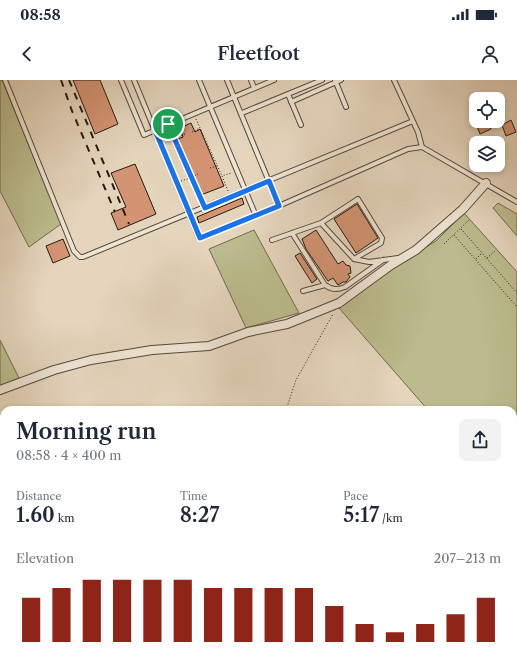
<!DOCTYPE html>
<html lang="en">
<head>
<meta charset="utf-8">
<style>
  :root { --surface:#fff; --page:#f2f2f3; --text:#1f2937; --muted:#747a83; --accent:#8f2418 }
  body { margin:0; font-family:"Libre Caslon Text",serif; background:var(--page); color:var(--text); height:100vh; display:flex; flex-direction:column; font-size:15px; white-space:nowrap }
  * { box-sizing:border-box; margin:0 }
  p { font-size:13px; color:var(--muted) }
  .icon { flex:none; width:22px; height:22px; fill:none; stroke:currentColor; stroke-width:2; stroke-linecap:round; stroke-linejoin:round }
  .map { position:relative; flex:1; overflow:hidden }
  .details { position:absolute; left:0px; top:326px; width:517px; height:256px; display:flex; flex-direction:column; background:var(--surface); border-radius:12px 12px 0 0; box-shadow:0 2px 6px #0003 }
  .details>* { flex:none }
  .controls { position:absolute; left:469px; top:12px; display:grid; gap:8px }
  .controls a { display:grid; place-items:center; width:36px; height:36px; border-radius:8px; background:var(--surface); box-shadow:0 2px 6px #0003; font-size:20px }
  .pin { position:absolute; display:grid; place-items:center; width:34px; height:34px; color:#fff; margin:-17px; border:2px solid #fff; border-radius:50%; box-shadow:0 1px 4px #0007 }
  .round { display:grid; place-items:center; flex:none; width:42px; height:42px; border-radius:8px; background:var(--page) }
  .head { display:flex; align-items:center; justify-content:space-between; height:68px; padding:0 16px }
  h1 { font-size:22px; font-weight:600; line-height:30px }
  .stats { display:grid; grid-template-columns:repeat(3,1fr); gap:6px; height:68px; padding:4px 16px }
  .stats div { display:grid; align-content:center }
  .stats b { font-size:20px; font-weight:600 }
  .stats small { font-size:11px; font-weight:400 }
  .stats p { font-size:11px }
  .chart { height:112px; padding:8px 16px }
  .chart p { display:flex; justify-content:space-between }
  .chart svg { width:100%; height:72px; margin-top:4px; stroke:var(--accent); stroke-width:6 }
  .status { display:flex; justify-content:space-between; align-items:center; height:28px; padding:0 20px; background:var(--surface); direction:ltr }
  .status svg { height:11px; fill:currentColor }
  header { display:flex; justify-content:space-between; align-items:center; height:52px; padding:0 16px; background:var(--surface); font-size:18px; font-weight:600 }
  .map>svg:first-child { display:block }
  .green { fill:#bbbb8d; stroke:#726a4e }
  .building { fill:#d39473; stroke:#281a10 }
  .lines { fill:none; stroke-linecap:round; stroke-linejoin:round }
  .service-casing { stroke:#57493b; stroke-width:6 }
  .minor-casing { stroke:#57493b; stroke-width:10 }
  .tertiary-casing { stroke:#57493b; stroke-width:12 }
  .path { stroke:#281a10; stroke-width:1; stroke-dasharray:1 2; stroke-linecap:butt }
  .service { stroke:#eee4d4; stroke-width:4 }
  .minor { stroke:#eee4d4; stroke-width:8 }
  .tertiary { stroke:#eee4d4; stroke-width:10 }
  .rail { stroke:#281a10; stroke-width:2; stroke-dasharray:7 7; stroke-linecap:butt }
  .route-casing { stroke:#fff; stroke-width:8 }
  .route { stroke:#1a73e8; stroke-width:5 }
</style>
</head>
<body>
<div class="status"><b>08:58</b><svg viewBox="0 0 49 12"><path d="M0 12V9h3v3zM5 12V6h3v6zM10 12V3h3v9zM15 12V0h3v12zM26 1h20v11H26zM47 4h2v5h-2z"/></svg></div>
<header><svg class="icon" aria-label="back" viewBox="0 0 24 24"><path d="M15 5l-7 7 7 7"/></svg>Fleetfoot<svg class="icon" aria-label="person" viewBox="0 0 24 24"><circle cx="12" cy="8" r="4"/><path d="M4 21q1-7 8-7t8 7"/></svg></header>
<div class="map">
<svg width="517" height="582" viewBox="0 0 517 582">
  <rect width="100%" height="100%" fill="#e5d5bd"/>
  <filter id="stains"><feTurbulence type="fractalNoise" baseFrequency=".005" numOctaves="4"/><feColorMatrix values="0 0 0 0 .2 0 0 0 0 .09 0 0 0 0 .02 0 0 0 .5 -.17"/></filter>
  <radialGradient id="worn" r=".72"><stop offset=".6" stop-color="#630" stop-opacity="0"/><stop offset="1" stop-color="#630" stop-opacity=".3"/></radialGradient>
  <path class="green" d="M 0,0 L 2,0 L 61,144 L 29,167 L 0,111 Z
    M 498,123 L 517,134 L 517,156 L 493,128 Z
    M 464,133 L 517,192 L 517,430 L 513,425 L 513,330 L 428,330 L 339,228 L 348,219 L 395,185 L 436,161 Z
    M 254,150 L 299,233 L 246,248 L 209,169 Z
    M 0,260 L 19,298 L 0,306 Z"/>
  <path class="building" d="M 73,0 L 100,0 L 118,44 L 95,54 Z
    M 511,40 L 516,52 L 506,56 L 502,45 Z
    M 475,41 L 488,41 L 491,49 L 480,54 Z
    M 191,43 L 195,52 L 200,49 L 224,106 L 201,115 L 178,59 L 183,57 L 180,48 Z
    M 135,84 L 156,134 L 118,150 L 111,133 L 126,127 L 111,93 Z
    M 242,118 L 244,124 L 199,143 L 197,137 Z
    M 357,124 L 378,158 L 356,173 L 334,139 Z
    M 316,150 L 338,184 L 343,181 L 346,185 L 350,186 L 351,193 L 348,194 L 350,197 L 346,202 L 343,202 L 338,205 L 333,198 L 328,201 L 306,169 L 302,159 Z
    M 63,159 L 70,176 L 53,183 L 46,166 Z
    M 300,173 L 317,199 L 312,203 L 295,176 Z"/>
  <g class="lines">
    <g class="service-casing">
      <path id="service" d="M 5,0 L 74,171 L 80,177 L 83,177 L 413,41
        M 121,0 L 144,55 L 274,0
        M 134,0 L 199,158 L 256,136 L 408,69 L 422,67 L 517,122
        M 199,0 L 256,136
        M 227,0 L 279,126
        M 251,0 L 254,8
        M 335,0 L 346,27
        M 394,0 L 418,52 L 422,67
        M 288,14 L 301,45
        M 291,22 L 341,0
        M 242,33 L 322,0
        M 321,143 L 358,119 L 382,158 L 381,163 L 354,179
        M 292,153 L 325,205 C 332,210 337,210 345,207 L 383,180
        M 272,160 L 321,143 L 354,179 L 369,182 L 398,178
        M 303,211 L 325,205"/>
    </g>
    <g class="minor-casing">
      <path id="minor" d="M 0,310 L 54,290 L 91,280 L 152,270 L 209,266 L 248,252 L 287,244 L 339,223 L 391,185 L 416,170 L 463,129 L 486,103"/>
    </g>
    <g class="tertiary-casing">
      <path id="tertiary" d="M 513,513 L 517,505
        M 478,582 L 480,578"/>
    </g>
    <path class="path" d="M 196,39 L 222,96
      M 171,51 L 175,58 L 185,54
      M 192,52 L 200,48
      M 175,58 L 193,97 L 198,94
      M 210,88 L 217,86
      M 181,101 L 193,97 L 202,122
      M 228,111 L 222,96 L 231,93
      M 461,149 L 517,213
      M 454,155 L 517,227
      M 444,164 L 470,139
      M 487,178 L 496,170
      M 476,179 L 482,173
      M 286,330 L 296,300 L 333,234
      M 513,532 L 517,535
      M 82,582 L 90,578"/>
    <use href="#service" class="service"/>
    <use href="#minor" class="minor"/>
    <use href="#tertiary" class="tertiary"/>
    <path class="rail" d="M 61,0 L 72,31 L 115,132
      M 69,0 L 129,144"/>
  </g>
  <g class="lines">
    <g class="route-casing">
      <path id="route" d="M 168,44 L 205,128 L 269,101 L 279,126 L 200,158 L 155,50 Z"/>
    </g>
    <use href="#route" class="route"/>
  </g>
  <rect width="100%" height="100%" filter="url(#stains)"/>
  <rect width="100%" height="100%" fill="url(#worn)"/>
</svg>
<div class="controls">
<a><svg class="icon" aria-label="locate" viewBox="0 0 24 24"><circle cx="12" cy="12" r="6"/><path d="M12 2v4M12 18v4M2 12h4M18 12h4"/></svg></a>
<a><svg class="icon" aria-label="layers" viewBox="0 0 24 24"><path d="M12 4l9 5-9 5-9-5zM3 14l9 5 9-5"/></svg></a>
</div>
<div class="pin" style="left:168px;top:44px;background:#1e9e55"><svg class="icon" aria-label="arrive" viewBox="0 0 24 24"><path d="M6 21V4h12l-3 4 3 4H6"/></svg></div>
<section class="details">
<div class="head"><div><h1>Morning run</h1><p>08:58 · 4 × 400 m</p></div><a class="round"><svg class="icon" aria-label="share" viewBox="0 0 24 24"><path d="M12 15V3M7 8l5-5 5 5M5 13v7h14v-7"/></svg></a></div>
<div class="stats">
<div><p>Distance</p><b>1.60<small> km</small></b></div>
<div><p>Time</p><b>8:27</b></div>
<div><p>Pace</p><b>5:17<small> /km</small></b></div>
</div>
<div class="chart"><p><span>Elevation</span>207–213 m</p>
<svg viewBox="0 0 160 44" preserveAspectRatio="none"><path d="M5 44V17M15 44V11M25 44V6M35 44V6M45 44V6M55 44V6M65 44V11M75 44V11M85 44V11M95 44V11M105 44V22M115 44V33M125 44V38M135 44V33M145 44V27M155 44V17"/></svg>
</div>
</section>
</div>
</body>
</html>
